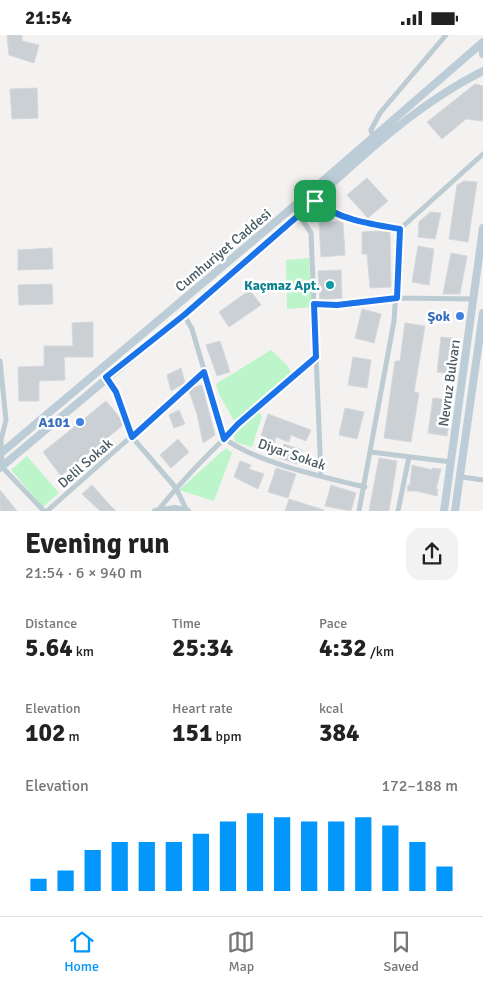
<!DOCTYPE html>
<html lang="en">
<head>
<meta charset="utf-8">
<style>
  :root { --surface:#fff; --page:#f2f2f2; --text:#222; --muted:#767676; --line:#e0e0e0; --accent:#0397fb }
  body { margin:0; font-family:Signika,sans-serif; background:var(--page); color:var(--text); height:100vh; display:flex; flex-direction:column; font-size:19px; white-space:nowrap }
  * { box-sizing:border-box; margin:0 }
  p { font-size:16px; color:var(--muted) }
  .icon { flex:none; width:28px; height:28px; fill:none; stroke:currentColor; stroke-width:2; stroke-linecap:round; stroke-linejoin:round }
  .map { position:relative; height:476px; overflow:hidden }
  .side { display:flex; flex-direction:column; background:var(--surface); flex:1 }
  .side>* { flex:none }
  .pin { position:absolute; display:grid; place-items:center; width:42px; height:42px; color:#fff; margin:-21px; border-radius:10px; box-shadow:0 2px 8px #0006 }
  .round { display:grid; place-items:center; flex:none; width:52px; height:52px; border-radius:15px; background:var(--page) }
  .head { display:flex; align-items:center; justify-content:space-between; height:85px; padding:0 25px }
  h1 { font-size:28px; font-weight:800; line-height:38px }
  .figures { display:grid; grid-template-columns:repeat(3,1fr); gap:8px; height:85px; padding:5px 25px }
  .figures div { display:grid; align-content:center }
  .figures b { font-size:25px; font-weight:800 }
  .figures small { font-size:14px; font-weight:400 }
  .figures p { font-size:14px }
  .chart { height:140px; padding:10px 25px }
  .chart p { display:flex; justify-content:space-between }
  .chart svg { width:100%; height:90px; margin-top:5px; stroke:var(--accent); stroke-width:6 }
  .status { display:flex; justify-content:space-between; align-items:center; height:35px; padding:0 25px; background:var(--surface); direction:ltr }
  .status svg { height:14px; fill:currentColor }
  .tabs { display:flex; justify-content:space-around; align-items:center; height:70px; border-top:1px solid var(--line); background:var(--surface); font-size:14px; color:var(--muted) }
  .tabs a { display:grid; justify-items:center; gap:2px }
  .tabs .active { color:var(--accent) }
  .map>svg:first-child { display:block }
  .green { fill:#bcf5c9 }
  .building { fill:#cad0d4; stroke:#d5d8dd }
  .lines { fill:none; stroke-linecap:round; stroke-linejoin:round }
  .minor { stroke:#bdccd2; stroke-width:5 }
  .tertiary { stroke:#bdccd2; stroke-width:6 }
  .secondary { stroke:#bdcdd7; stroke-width:8 }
  .route-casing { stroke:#fff; stroke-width:10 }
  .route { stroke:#1a73e8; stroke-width:6 }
  .culture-dot { fill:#0f9aa8; stroke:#fff; stroke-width:2 }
  .shop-dot { fill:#3f7fe0; stroke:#fff; stroke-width:2 }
  .labels { text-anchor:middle; stroke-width:5; stroke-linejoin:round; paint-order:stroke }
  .street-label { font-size:14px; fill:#465961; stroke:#fff }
  .culture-label { font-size:14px; font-weight:bold; fill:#0d838f; stroke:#fff; text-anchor:end }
  .shop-label { font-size:14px; font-weight:bold; fill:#366cbe; stroke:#fff; text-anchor:end }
</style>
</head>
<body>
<div class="status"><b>21:54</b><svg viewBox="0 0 49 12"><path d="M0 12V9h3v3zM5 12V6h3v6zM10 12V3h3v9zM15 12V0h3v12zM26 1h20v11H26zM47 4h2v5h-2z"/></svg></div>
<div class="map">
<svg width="483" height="476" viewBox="0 0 483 476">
  <rect width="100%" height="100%" fill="#f4f1f1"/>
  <path class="green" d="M 309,223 L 312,272 L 287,274 L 286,225 Z
    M 271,315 L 287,330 L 291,337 L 234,386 L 219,359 L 216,349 Z
    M 259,377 L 262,381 L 252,412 L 235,407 L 234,400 Z
    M 226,413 L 232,418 L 214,466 L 179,455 Z
    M 27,421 L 59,458 L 43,472 L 11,435 Z"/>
  <path class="building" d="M 7,0 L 22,0 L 22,6 L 39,10 L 34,28 L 9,20 Z
    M 475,49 L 483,51 L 483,86 L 466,84 L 442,104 L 427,87 Z
    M 37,53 L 38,83 L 12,84 L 10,54 Z
    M 367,143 L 388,166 L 368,183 L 347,160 Z
    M 464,146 L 477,147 L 468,207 L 449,204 L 457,150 Z
    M 430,177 L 441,178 L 435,204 L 418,202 L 419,187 Z
    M 338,186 L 343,188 L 345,220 L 321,222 L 319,187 Z
    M 379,196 L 390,197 L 391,252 L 370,253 L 367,219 L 362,219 L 362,197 Z
    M 418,211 L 434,214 L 429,250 L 412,247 Z
    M 52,213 L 53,234 L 18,235 L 18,215 Z
    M 451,218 L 467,221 L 460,259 L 443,259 Z
    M 341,235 L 342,263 L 320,265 L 318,236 Z
    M 52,249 L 53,269 L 19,270 L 18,250 Z
    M 250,255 L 261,270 L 229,292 L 219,277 Z
    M 362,274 L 381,279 L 374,308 L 355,303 Z
    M 93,287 L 93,322 L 64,322 L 65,345 L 39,346 L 39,366 L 19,366 L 18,332 L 44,331 L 44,311 L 73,311 L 72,288 Z
    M 405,288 L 425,291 L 414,357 L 419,358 L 411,407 L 384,403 L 395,326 L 400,326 Z
    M 441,302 L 460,304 L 456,340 L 437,337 Z
    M 220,306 L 230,337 L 217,341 L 206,310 Z
    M 353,322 L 371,325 L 367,353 L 348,350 Z
    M 181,333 L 185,348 L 171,356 L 167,340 Z
    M 202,350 L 215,400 L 203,408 L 197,379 L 189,356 L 194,352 Z
    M 433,363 L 452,365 L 447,401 L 428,398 Z
    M 106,366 L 121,384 L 123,390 L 61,441 L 43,417 Z
    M 345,373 L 364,377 L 357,404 L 339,400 Z
    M 179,375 L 185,389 L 174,393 L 169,380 Z
    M 268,379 L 311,395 L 306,406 L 291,400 L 289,407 L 276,402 L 271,418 L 257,413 Z
    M 178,404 L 189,417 L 171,433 L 160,420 Z
    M 284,409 L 302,415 L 297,429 L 279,423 Z
    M 379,423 L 397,426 L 389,476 L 369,476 Z
    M 240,426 L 251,430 L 249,434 L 264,439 L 258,454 L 234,442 Z
    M 412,430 L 432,435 L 432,433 L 441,434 L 436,454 L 438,454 L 437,461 L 416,456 L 407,456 L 408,450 L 410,450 Z
    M 276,433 L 296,439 L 288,463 L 268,457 Z
    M 92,450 L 109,469 L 116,476 L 100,476 L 82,459 Z
    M 331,450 L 356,458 L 351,476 L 325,471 Z
    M 0,455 L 17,476 L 0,476 Z
    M 289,464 L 324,475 L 324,476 L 285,476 Z"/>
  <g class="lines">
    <path class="minor" d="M 373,102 L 371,95 L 380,78 L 446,0
      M 313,163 C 330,187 372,190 400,194
      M 299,180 L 311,198 L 321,441
      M 314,269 L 337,270 L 397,263 L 473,264
      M 184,280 L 192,294 L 224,403 C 254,427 327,443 365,452
      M 0,326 L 6,385 L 1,405 L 2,432 L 44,476
      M 107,342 L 116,357 L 132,402 L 176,453 L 187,476
      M 371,417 L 451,427
      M 462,442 L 483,445
      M 159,474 C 205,417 260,370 316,322
      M 47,476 L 204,337
      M 359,476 L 394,286 L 400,194 L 483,119
      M 398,476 L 409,422"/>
    <path class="tertiary" d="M 155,476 L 175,473 L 188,476"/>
    <path class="secondary" d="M 483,8 L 483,19
      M 0,419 L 280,183 L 483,7
      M 0,433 C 89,358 180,284 268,207 C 336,147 401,77 483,36
      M 444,476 L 483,193
      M 455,476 L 483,278"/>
  </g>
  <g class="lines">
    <g class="route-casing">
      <path id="route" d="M 315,166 C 340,185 369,189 400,194 L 397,263 L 337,270 L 314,269 L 316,322 L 238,389 L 224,404 L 204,337 L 132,402 L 116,357 L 106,342 L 184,280 Z"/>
    </g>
    <use href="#route" class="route"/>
  </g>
  <circle class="culture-dot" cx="330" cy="250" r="5"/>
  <g class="shop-dot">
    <circle cx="460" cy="281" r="5"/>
    <circle cx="80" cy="387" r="5"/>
  </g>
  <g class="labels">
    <g class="street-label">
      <text transform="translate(223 215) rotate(-40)" y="5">Cumhuriyet Caddesi</text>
      <text transform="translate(449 348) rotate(-82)" y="5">Nevruz Bulvarı</text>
      <text transform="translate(292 419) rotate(19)" y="5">Diyar Sokak</text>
      <text transform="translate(85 428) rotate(-41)" y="5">Delil Sokak</text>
    </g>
    <g class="culture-label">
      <text x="320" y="255">Kaçmaz Apt.</text>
    </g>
    <g class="shop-label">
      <text x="450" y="286">Şok</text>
      <text x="70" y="392">A101</text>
    </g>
  </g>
</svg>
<div class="pin" style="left:315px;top:166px;background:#1e9e55"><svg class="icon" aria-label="arrive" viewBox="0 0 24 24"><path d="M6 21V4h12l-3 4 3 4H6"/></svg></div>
</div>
<section class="side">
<div class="head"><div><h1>Evening run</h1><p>21:54 · 6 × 940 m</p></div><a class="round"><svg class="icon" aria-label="share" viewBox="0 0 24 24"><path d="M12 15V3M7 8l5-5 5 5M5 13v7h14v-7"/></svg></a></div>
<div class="figures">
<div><p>Distance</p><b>5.64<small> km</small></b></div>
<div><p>Time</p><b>25:34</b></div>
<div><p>Pace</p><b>4:32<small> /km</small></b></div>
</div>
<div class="figures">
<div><p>Elevation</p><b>102<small> m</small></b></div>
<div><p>Heart rate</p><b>151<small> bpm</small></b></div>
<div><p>kcal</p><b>384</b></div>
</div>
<div class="chart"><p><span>Elevation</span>172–188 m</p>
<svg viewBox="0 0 160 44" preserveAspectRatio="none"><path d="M5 44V38M15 44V34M25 44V24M35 44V20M45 44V20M55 44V20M65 44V16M75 44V10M85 44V6M95 44V8M105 44V10M115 44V10M125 44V8M135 44V12M145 44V20M155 44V32"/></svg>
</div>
</section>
<nav class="tabs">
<a class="active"><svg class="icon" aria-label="home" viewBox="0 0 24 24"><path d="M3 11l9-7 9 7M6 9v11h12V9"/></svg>Home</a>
<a><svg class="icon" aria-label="map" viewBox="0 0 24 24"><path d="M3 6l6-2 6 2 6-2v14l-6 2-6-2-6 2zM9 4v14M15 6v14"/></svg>Map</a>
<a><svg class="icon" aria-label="saved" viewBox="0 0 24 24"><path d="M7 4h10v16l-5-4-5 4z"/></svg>Saved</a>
</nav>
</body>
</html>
